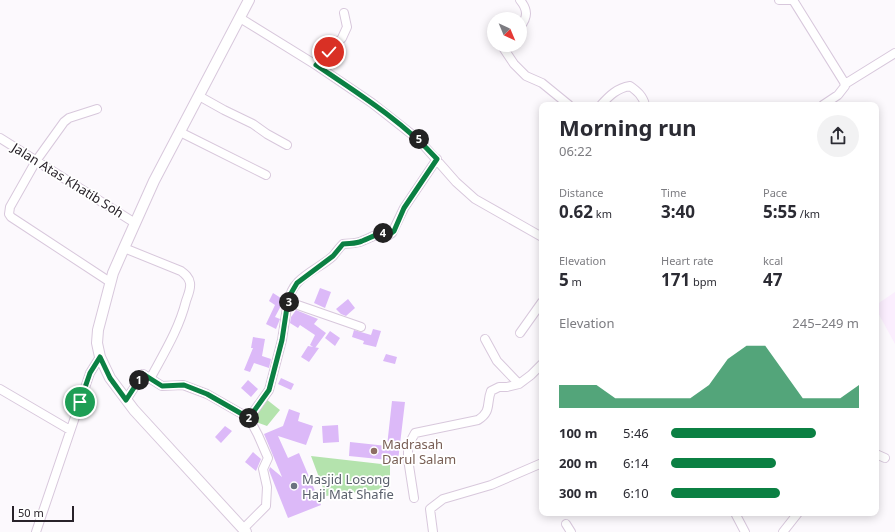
<!DOCTYPE html>
<html lang="en">
<head>
<meta charset="utf-8">
<style>
  :root { --surface:#fff; --page:#f2f2f3; --text:#2b2b33; --muted:#7c7c81; --accent:#0b8043 }
  body { margin:0; font-family:"Noto Sans",sans-serif; background:var(--page); color:var(--text); height:100vh; display:flex; flex-direction:column; font-size:15px; white-space:nowrap }
  * { box-sizing:border-box; margin:0 }
  p { font-size:13px; color:var(--muted) }
  .icon { flex:none; width:22px; height:22px; fill:none; stroke:currentColor; stroke-width:2; stroke-linecap:round; stroke-linejoin:round }
  .map { position:relative; flex:1; overflow:hidden }
  .sheet { position:absolute; left:539px; top:102px; width:340px; height:414px; display:flex; flex-direction:column; background:var(--surface); border-radius:8px; box-shadow:0 2px 10px #0003 }
  .sheet>* { flex:none }
  .needle { width:26px; rotate:136deg }
  .fabs { position:absolute; left:487px; top:12px; display:grid; gap:8px }
  .fabs a { display:grid; place-items:center; width:40px; height:40px; border-radius:50%; background:var(--surface); box-shadow:0 2px 10px #0003; font-size:20px }
  .scale { position:absolute; left:12px; bottom:10px; width:62px; box-sizing:border-box; padding-left:4px; border:2px solid #282229; border-top:0; font-size:11px; line-height:14px; white-space:nowrap; color:#282229; -webkit-text-stroke:3px #fff; paint-order:stroke }
  .pin { position:absolute; display:grid; place-items:center; width:34px; height:34px; color:#fff; margin:-17px; border:2px solid #fff; border-radius:50%; box-shadow:0 1px 4px #0007 }
  .km { position:absolute; width:20px; height:20px; margin:-10px; border-radius:50%; background:#222; color:#fff; font-size:11px; line-height:20px; text-align:center }
  .round { display:grid; place-items:center; flex:none; width:42px; height:42px; border-radius:21px; background:var(--page) }
  .summary { display:flex; align-items:center; justify-content:space-between; height:68px; padding:0 20px }
  h1 { font-size:22px; font-weight:700; line-height:30px }
  .figures { display:grid; grid-template-columns:repeat(3,1fr); gap:6px; height:68px; padding:4px 20px }
  .figures div { display:grid; align-content:center }
  .figures b { font-size:17px; font-weight:700 }
  .figures small { font-size:11px; font-weight:400 }
  .figures p { font-size:11px }
  .chart { height:112px; padding:8px 20px }
  .chart p { display:flex; justify-content:space-between }
  .chart svg { width:100%; height:72px; margin-top:4px; fill:var(--accent); opacity:.7 }
  ul { padding:0 20px; list-style:none; font-size:13px }
  li { display:grid; grid-template-columns:64px 48px 1fr; align-items:center; height:30px }
  li i { height:10px; border-radius:5px; background:var(--accent) }
  .map>svg:first-child { display:block }
  .built { fill:#fbeefe }
  .green { fill:#b4e3ad }
  .building { fill:#dcb9f8 }
  .lines { fill:none; stroke-linecap:round; stroke-linejoin:round }
  .minor-casing { stroke:#d8c8dc; stroke-width:10 }
  .tertiary-casing { stroke:#d8c8dc; stroke-width:12 }
  .minor { stroke:#fff; stroke-width:8 }
  .tertiary { stroke:#fff; stroke-width:10 }
  .route-casing { stroke:#fff; stroke-width:8 }
  .route { stroke:#0b8043; stroke-width:5 }
  .education-dot { fill:#8d6e63; stroke:#fff; stroke-width:1.5 }
  .worship-dot { fill:#6b7280; stroke:#fff; stroke-width:1.5 }
  .labels { text-anchor:middle; stroke-width:3.5; stroke-linejoin:round; paint-order:stroke }
  .street-label { font-size:13px; fill:#282229; stroke:#fff }
  .education-label { font-size:13px; fill:#785e54; stroke:#fff; text-anchor:start }
  .worship-label { font-size:13px; fill:#5b616d; stroke:#fff; text-anchor:start }
</style>
</head>
<body>
<div class="map">
<svg width="895" height="532" viewBox="0 0 895 532">
  <rect width="100%" height="100%" fill="#fcf9fd"/>
  <path class="built" d="M 895,292 L 895,344 L 876,309 L 876,305 Z"/>
  <path class="green" d="M 266,399 L 280,410 L 267,426 L 253,421 L 255,413 Z
    M 311,456 L 390,465 L 390,488 L 326,496 Z"/>
  <path class="building" d="M 320,288 L 331,292 L 325,308 L 314,303 Z
    M 273,293 L 284,300 L 275,317 L 280,319 L 276,329 L 266,324 L 275,305 L 269,301 Z
    M 348,299 L 355,308 L 346,316 L 341,314 L 336,309 Z
    M 296,310 L 318,319 L 314,324 L 326,333 L 315,348 L 310,345 L 315,335 L 300,325 L 298,328 L 290,323 L 291,317 Z
    M 373,329 L 381,331 L 376,347 L 363,344 L 364,341 L 352,337 L 354,330 L 371,335 Z
    M 330,331 L 340,338 L 335,346 L 325,338 Z
    M 253,337 L 265,339 L 262,356 L 271,359 L 269,368 L 254,363 L 250,372 L 244,370 L 253,348 L 251,348 Z
    M 308,346 L 319,348 L 309,362 L 301,357 Z
    M 386,354 L 397,357 L 395,364 L 383,361 Z
    M 281,378 L 294,384 L 291,390 L 278,384 Z
    M 248,380 L 258,389 L 251,397 L 241,388 Z
    M 392,401 L 405,402 L 398,461 L 349,456 L 350,442 L 387,446 Z
    M 289,409 L 300,413 L 298,421 L 313,426 L 306,445 L 278,436 L 288,458 L 299,453 L 321,505 L 288,518 L 270,473 L 269,470 L 270,467 L 282,477 L 264,434 L 283,426 Z
    M 338,425 L 339,442 L 323,443 L 322,426 Z
    M 225,426 L 232,431 L 221,443 L 215,437 Z
    M 253,452 L 261,459 L 256,471 L 245,462 Z"/>
  <g class="lines">
    <g class="minor-casing">
      <path id="minor" d="M 779,0 L 790,0
        M 793,0 L 844,82 L 845,86 L 838,95 L 823,105
        M 240,18 L 316,65 L 372,103 L 419,140 L 456,182 L 475,199 L 542,237
        M 520,27 C 528,17 528,10 520,0
        M 505,45 L 504,49 L 514,64 L 526,76 L 542,83 L 569,105
        M 316,65 L 342,38 L 347,27 L 344,13
        M 845,84 L 895,53
        M 199,96 L 224,110 L 253,124 L 267,134 L 287,145
        M 601,105 C 609,96 617,88 630,86 C 637,91 643,96 645,105
        M 97,109 L 69,118 L 64,122 L 36,161 L 10,207 L 9,214 L 11,217 L 110,282
        M 180,132 L 266,175
        M 0,138 L 135,223
        M 124,248 L 181,271 C 185,274 189,277 190,283 C 191,289 188,295 186,301 C 179,329 164,353 150,379
        M 289,302 C 290,278 318,270 333,256 C 336,252 339,248 343,244 C 349,243 357,244 362,241 C 373,237 377,232 389,235 L 392,233 L 404,208 L 437,159
        M 520,333 L 542,302
        M 485,339 L 497,361 L 519,384
        M 0,389 L 70,430
        M 126,400 L 143,374 L 162,386 L 183,385 L 207,394 L 249,418 L 258,435 L 268,458 L 263,469 L 267,487 L 266,506 L 243,529
        M 249,418 L 269,390 L 282,340 L 287,307 L 289,302 L 361,327
        M 876,454 L 885,458
        M 414,498 L 408,459 L 408,446 L 415,433 L 478,420 C 492,411 486,404 491,391 L 499,387 L 507,387 L 519,384 L 531,375 L 542,364
        M 735,513 L 745,532
        M 566,524 L 571,532
        M 36,532 L 90,373 L 100,357
        M 433,532 L 430,509 L 443,499 L 491,485 L 542,463
        M 783,532 L 798,513"/>
    </g>
    <g class="tertiary-casing">
      <path id="tertiary" d="M 246,532 L 134,410 L 110,378 L 100,357 L 97,343 L 98,330 L 113,273 L 124,248 L 154,181 L 249,0"/>
    </g>
    <use href="#minor" class="minor"/>
    <use href="#tertiary" class="tertiary"/>
  </g>
  <g class="lines">
    <g class="route-casing">
      <path id="route" d="M 80,402 L 90,373 L 100,357 L 110,378 L 126,400 L 143,374 L 162,386 L 184,385 L 207,394 L 249,418 L 269,390 L 282,340 L 287,307 L 290,302 L 290,295 L 297,283 L 333,256 L 343,244 C 349,243 357,244 362,241 C 373,237 377,232 389,235 L 394,231 L 404,208 L 437,159 C 402,121 359,94 316,65 L 329,52"/>
    </g>
    <use href="#route" class="route"/>
  </g>
  <circle class="education-dot" cx="374" cy="451" r="4"/>
  <circle class="worship-dot" cx="294" cy="486" r="4"/>
  <g class="labels">
    <g class="street-label">
      <text transform="translate(68 180) rotate(32)" y="5">Jalan Atas Khatib Soh</text>
    </g>
    <g class="education-label">
      <text x="382" y="449">Madrasah<tspan x="382" dy="15">Darul Salam</tspan></text>
    </g>
    <g class="worship-label">
      <text x="302" y="484">Masjid Losong<tspan x="302" dy="15">Haji Mat Shafie</tspan></text>
    </g>
  </g>
</svg>
<div class="fabs">
<a><svg class="needle" viewBox="-14 -14 28 28"><path d="M0-13l5 13h-10z" fill="#e53935"/><path d="M0 13l5-13h-10z" fill="#7c7c81"/></svg></a>
</div>
<div class="scale">50 m</div>
<div class="pin" style="left:80px;top:402px;background:#1e9e55"><svg class="icon" aria-label="arrive" viewBox="0 0 24 24"><path d="M6 21V4h12l-3 4 3 4H6"/></svg></div>
<div class="pin" style="left:329px;top:52px;background:#d93025"><svg class="icon" aria-label="check" viewBox="0 0 24 24"><path d="M5 12l5 5 9-10"/></svg></div>
<b class="km" style="left:139px;top:380px">1</b>
<b class="km" style="left:249px;top:418px">2</b>
<b class="km" style="left:289px;top:302px">3</b>
<b class="km" style="left:383px;top:233px">4</b>
<b class="km" style="left:419px;top:139px">5</b>
<section class="sheet">
<div class="summary"><div><h1>Morning run</h1><p>06:22</p></div><a class="round"><svg class="icon" aria-label="share" viewBox="0 0 24 24"><path d="M12 15V3M7 8l5-5 5 5M5 13v7h14v-7"/></svg></a></div>
<div class="figures">
<div><p>Distance</p><b>0.62<small> km</small></b></div>
<div><p>Time</p><b>3:40</b></div>
<div><p>Pace</p><b>5:55<small> /km</small></b></div>
</div>
<div class="figures">
<div><p>Elevation</p><b>5<small> m</small></b></div>
<div><p>Heart rate</p><b>171<small> bpm</small></b></div>
<div><p>kcal</p><b>47</b></div>
</div>
<div class="chart"><p><span>Elevation</span>245–249 m</p>
<svg viewBox="0 0 160 44" preserveAspectRatio="none"><path d="M0 44V30L10 30L20 30L30 38L40 38L50 38L60 38L70 38L80 30L90 14L100 6L110 6L120 22L130 38L140 38L150 38L160 30V44z"/></svg>
</div>
<ul>
<li><b>100 m</b>5:46<i style="width:77%"></i></li>
<li><b>200 m</b>6:14<i style="width:56%"></i></li>
<li><b>300 m</b>6:10<i style="width:58%"></i></li>
</ul>
</section>
</div>
</body>
</html>
